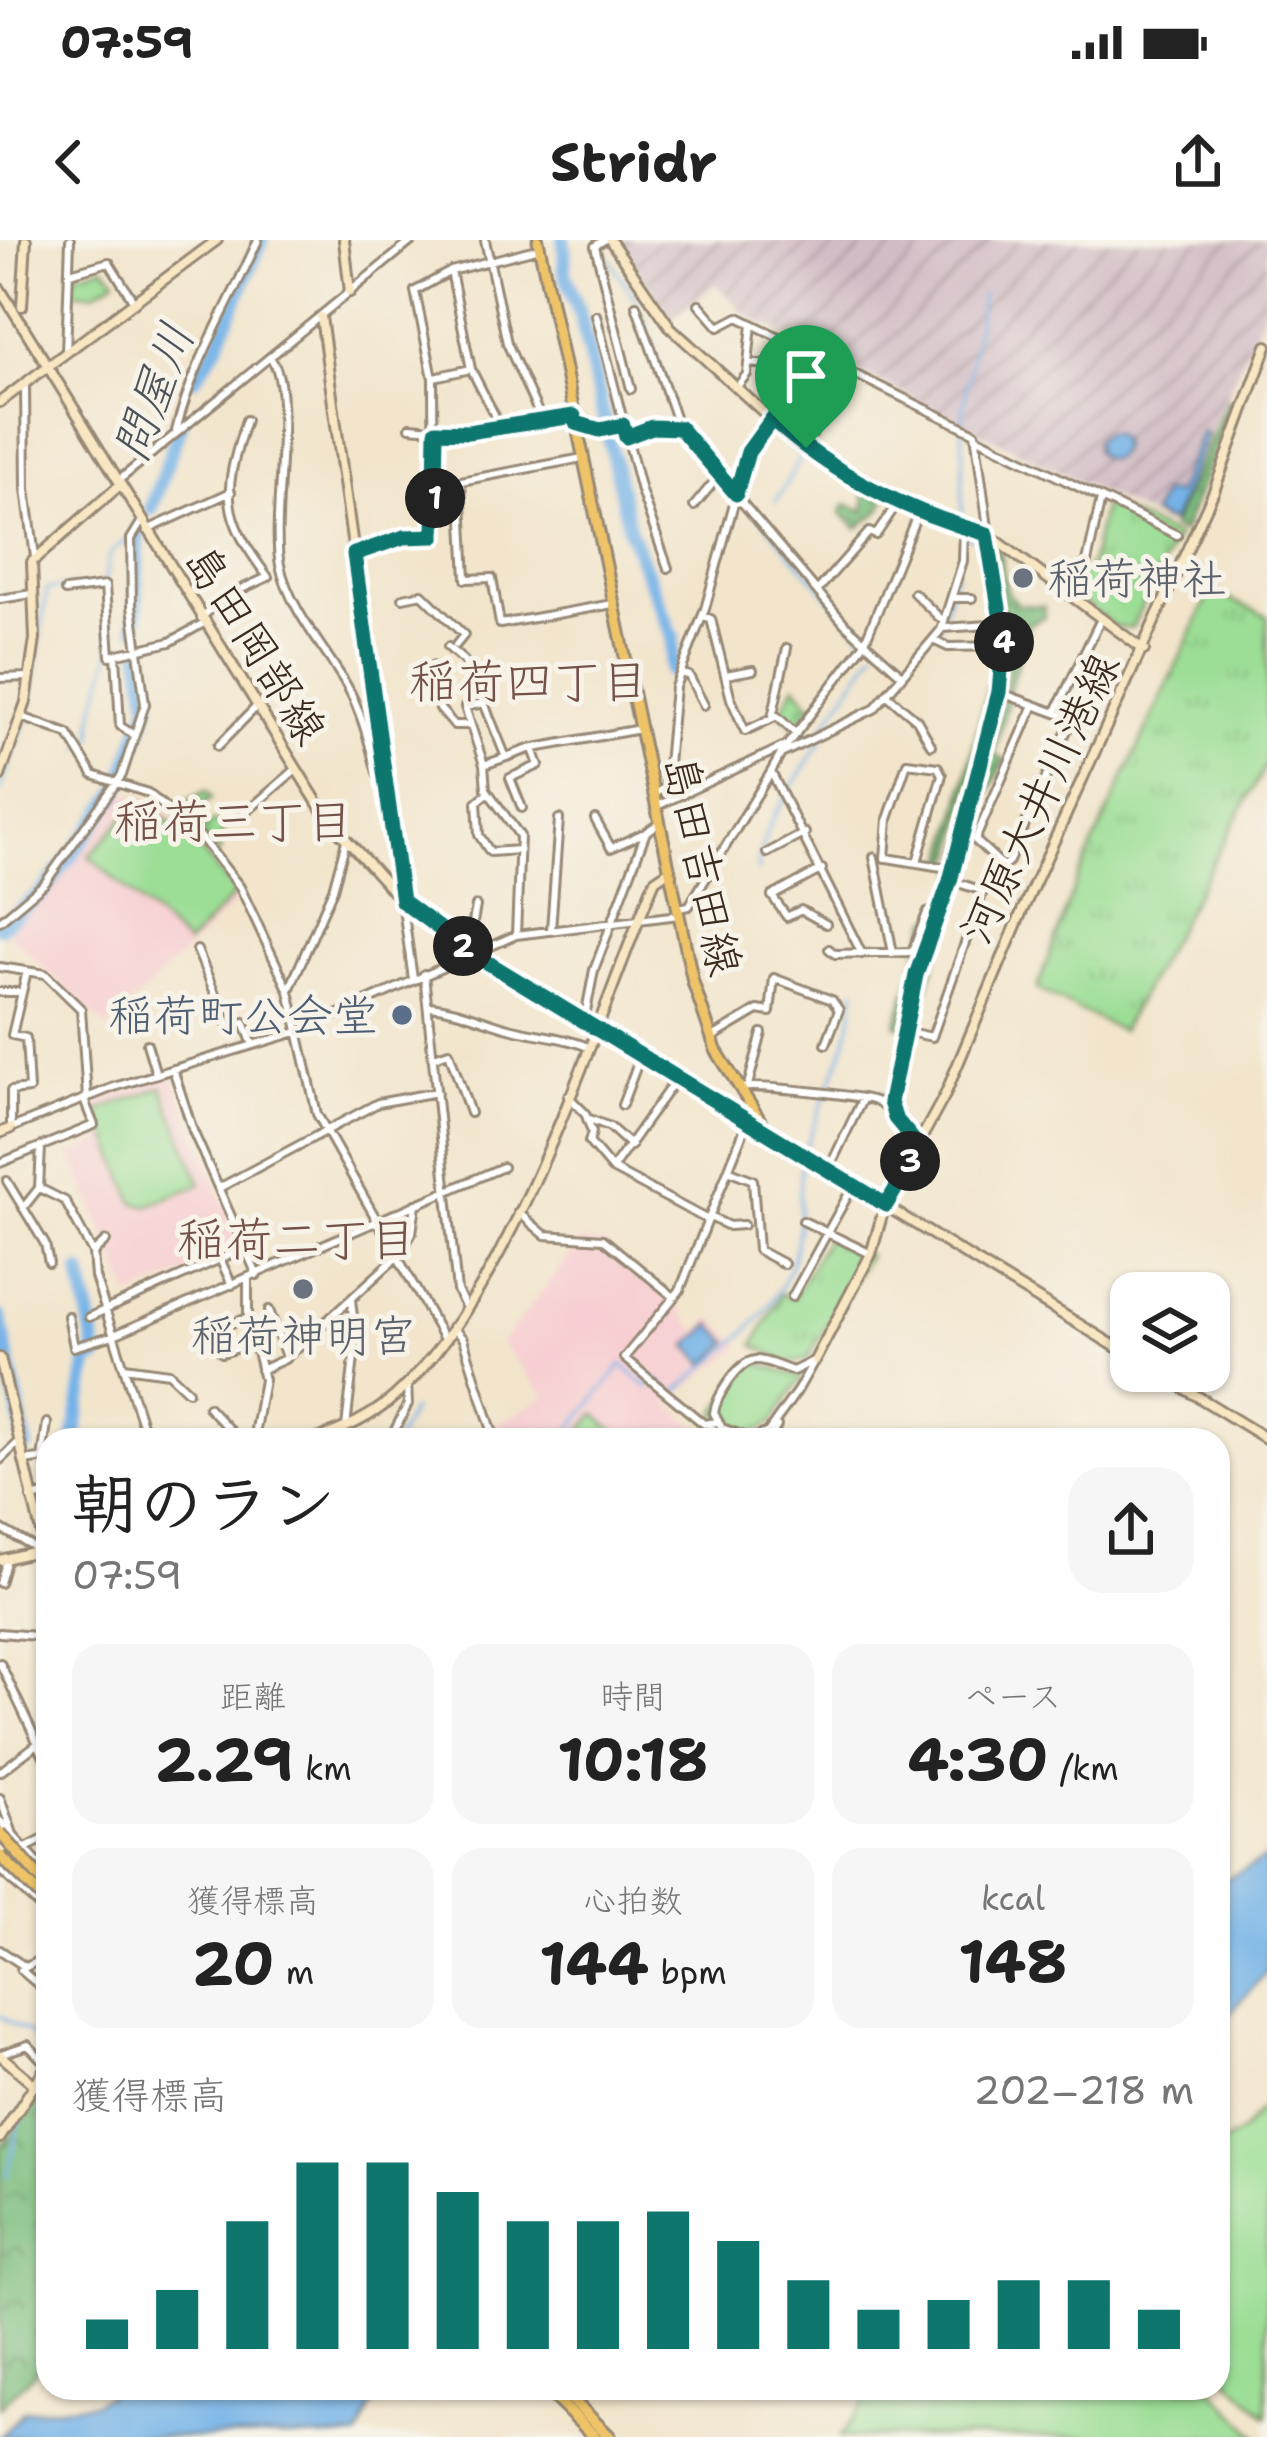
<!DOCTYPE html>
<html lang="ja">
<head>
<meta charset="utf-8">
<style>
  :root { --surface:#fff; --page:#f6f6f6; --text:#222; --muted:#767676; --accent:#0f766e }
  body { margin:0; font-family:"Shantell Sans","Klee One",sans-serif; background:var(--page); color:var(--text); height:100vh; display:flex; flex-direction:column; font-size:45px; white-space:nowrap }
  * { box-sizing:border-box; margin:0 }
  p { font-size:39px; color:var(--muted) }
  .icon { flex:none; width:66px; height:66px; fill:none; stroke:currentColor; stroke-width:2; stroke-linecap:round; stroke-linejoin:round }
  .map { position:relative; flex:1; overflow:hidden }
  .sheet { position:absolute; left:36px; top:1188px; width:1194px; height:972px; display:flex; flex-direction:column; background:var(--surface); border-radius:36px; box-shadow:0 3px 9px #0004 }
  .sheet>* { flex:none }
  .controls { position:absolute; left:1110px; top:1032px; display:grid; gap:24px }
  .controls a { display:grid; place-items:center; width:120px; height:120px; border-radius:24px; background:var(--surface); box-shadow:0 3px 9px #0004; font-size:60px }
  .pin { position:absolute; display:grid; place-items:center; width:102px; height:102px; color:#fff; margin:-123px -51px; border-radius:50% 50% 50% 0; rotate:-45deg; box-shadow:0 0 12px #0007 }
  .pin .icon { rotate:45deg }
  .km { position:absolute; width:60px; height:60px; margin:-30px; border-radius:50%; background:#222; color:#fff; font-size:33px; line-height:60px; text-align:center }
  .round { display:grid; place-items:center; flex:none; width:126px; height:126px; border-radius:36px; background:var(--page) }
  .summary { display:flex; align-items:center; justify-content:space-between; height:204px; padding:0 36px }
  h1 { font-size:66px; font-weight:700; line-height:90px }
  .stats { display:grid; grid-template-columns:repeat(3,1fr); gap:18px; height:204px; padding:12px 36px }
  .stats div { display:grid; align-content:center; border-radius:30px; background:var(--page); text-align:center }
  .stats b { font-size:60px; font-weight:700 }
  .stats small { font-size:33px; font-weight:400 }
  .stats p { font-size:33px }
  .chart { height:336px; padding:24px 36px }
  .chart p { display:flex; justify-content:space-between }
  .chart svg { width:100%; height:216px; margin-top:12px; stroke:var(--accent); stroke-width:6 }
  .status { display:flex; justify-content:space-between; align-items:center; height:84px; padding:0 60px; background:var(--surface); direction:ltr }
  .status svg { height:33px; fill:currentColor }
  header { display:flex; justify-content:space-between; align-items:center; height:156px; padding:0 36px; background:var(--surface); font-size:54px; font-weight:700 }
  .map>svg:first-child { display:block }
  .built { fill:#f7cfd2 }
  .industrial { fill:url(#industrial-furrows) }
  .grass { fill:#9cde96; stroke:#6c845a; stroke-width:3 }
  .forest { fill:url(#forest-crowns); stroke:#5c744e; stroke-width:3 }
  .cemetery { fill:url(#cemetery-stones); stroke:#6c845a; stroke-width:3 }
  .park { fill:url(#park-tufts); stroke:#6c845a; stroke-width:3 }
  .water { fill:#75b3e8; stroke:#586e83; stroke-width:3 }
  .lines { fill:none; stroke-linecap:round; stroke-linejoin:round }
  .stream { stroke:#75b3e8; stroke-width:3 }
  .river { stroke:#75b3e8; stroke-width:14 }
  .street-casing { stroke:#968875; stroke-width:12 }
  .secondary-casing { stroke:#968875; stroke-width:14 }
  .primary-casing { stroke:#968875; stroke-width:15 }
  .highway-casing { stroke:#968875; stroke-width:16 }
  .street { stroke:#fff; stroke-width:6 }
  .secondary { stroke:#f9e7c3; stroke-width:8 }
  .primary { stroke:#efc469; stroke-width:9 }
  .highway { stroke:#efc469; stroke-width:10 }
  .highway-bridge-casing { stroke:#968875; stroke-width:16; stroke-linecap:butt }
  .highway-bridge { stroke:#efc469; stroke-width:10 }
  .route-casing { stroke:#fff; stroke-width:24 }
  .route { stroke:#0f766e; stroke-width:15 }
  .worship-dot { fill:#6b7280; stroke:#f7f3e8; stroke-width:4.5 }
  .service-dot { fill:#5c6f8a; stroke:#f7f3e8; stroke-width:4.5 }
  .labels { text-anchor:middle; stroke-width:10; stroke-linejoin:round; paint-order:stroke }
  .worship-label { font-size:45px; fill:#5b616d; stroke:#f7f3e8; text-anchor:start }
  .street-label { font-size:45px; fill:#3b2a1e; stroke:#f7f3e8 }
  .service-label { font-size:45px; fill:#4e5e75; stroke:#f7f3e8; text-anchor:end }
  .water-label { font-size:48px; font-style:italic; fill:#4c535b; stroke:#f7f3e8 }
  .neighbourhood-label { font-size:48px; fill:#74524a; stroke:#f7f3e8 }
</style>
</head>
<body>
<div class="status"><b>07:59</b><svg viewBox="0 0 49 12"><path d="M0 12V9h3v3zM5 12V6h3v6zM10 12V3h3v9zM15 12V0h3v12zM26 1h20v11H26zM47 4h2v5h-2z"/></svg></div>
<header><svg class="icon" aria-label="back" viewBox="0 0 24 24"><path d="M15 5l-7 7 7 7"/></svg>Stridr<svg class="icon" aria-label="share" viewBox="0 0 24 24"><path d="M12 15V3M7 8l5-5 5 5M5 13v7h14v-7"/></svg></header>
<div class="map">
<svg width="1267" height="2197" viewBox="0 0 1267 2197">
  <defs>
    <pattern id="industrial-furrows" width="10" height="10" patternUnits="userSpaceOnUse" patternTransform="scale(3)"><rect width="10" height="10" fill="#d2bdc6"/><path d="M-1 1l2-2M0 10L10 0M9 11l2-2" fill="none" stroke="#ac9aa0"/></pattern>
    <pattern id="forest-crowns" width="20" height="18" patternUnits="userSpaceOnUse" patternTransform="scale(3)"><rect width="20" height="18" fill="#7dbd7f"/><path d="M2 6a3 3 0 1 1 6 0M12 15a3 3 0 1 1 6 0" fill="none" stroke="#689a67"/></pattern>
    <pattern id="cemetery-stones" width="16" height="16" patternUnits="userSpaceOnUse" patternTransform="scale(3)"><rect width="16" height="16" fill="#9cde96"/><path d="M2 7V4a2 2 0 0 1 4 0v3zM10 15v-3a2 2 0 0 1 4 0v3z" fill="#87bf81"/></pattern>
    <pattern id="park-tufts" width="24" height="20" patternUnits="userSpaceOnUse" patternTransform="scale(3)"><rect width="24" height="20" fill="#9cde96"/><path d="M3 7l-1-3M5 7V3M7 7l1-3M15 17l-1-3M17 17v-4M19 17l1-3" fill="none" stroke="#87bf81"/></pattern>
  </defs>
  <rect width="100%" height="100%" fill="#f7f3e8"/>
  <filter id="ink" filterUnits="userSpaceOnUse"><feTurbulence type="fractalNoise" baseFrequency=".00833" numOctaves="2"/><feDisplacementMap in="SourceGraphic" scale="24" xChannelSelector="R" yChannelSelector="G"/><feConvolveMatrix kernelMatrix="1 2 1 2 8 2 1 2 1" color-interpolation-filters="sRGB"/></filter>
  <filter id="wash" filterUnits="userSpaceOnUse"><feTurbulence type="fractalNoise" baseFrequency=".004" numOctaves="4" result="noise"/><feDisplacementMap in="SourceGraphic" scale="48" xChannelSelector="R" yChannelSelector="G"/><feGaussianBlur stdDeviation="2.7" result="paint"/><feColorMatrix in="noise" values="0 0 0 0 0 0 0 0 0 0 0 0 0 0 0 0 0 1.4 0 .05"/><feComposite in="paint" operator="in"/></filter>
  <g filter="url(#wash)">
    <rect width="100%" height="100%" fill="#f2e5cc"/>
    <path class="built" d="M 126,554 L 147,558 L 200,601 L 242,656 L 107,788 L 8,693 Z
      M 172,835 L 242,1009 L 131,1057 L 71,915 L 103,900 L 88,862 Z
      M 581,1002 L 604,1004 L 666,1054 L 697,1091 L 713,1078 L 742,1106 L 668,1163 L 699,1189 L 690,1200 L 499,1200 L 494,1186 L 546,1157 L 501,1103 Z"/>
    <path class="industrial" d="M 617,0 L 1267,0 L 1267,63 L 1168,286 L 746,75 L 716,44 L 671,79 Z"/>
    <path class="grass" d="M 140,561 L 189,596 L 236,653 L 187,705 L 89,616 Z
      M 162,847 L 201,944 L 148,966 L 134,962 L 98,871 Z
      M 758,1123 L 793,1135 L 805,1132 L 772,1183 L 750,1196 L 726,1187 L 717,1171 L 748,1126 Z
      M 595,1174 L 625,1200 L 575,1200 Z
      M 1267,1862 L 1267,2176 L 1218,2129 L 1218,1907 L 1242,1891 Z
      M 874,2148 L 1211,2148 L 1258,2197 L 840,2197 Z"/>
    <path class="forest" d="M 1228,160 L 1233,163 L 1182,293 L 1171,288 Z
      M 864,248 L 885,260 L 880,271 L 858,288 L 841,273 L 846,264 L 865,271 Z
      M 993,307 L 999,309 L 1007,352 L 1019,365 L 1044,366 L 1045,377 L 1028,384 L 1009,452 L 1004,451 L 1009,417 Z
      M 1002,412 L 952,624 L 946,622 L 995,415 Z
      M 1002,458 L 1008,460 L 994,515 L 1005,520 L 981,569 L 961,640 L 956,638 Z
      M 953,646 L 959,647 L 915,788 L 909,786 Z
      M 935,677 L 901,786 L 896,785 L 929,679 Z
      M 41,1855 L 48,1862 L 48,2119 L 0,2167 L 0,1908 Z"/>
    <path class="cemetery" d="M 795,445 L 811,465 L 824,459 L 798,488 L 780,473 Z
      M 207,551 L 212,558 L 189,571 L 200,589 L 216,581 L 223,589 L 219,614 L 172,568 Z"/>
    <path class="park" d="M 104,26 L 116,39 L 94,53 L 72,52 L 74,35 Z
      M 1104,263 L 1176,297 L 1132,387 L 1116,388 L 1065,348 L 1090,325 Z
      M 1211,351 L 1267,376 L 1267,523 L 1121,791 L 1037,749 L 1077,639 Z
      M 827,997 L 868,1015 L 807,1120 L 789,1123 L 754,1105 L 781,1054 L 793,1058 Z"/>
    <path class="water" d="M 1201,192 L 1207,194 L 1171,283 L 1152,275 L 1162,253 L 1176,253 Z
      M1095 206a13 13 0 1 1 26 0a13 13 0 1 1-26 0Z
      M 712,1084 L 729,1102 L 706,1124 L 688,1106 Z
      M 1267,1618 L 1267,1731 L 1218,1788 L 1218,1643 Z
      M 118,2148 L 386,2148 L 378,2153 L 358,2197 L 0,2197 L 24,2171 L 94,2163 Z"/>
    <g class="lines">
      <path class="stream" d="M 601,7 L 638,63
        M 642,72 L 668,148
        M 723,235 L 862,395
        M 776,261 L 804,213
        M 962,283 L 963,171 L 982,54
        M 968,297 L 972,298
        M 982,301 L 992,377
        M 104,344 L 109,315 L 131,295
        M 939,386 L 956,333
        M 820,492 L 875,411
        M 82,508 L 94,497 C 89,456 119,422 110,381
        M 0,551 L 30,468 L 47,349 L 71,347
        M 758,631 C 761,577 800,543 823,496
        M 396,1200 L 412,1170
        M 562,1200 L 622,1125 L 648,1147 L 656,1139 L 674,1154 C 729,1105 790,1071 798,990 C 801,961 796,935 806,907 C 824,853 851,807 856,749
        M 0,1776 L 29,1793 L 48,1818
        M 7,1936 L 18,1887 L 48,1835"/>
      <path class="river" d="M 564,0 L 565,33 L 581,78 L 630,292 L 673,398 L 671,431
        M 194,139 L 216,107 L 262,0
        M 151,269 L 181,183
        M 136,387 L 138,291
        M 0,687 L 46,649 L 118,552 L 149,465 L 140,409
        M 0,1077 L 26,1206
        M 74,1200 L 88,1119 L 97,1117 L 81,1033"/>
    </g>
  </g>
  <g filter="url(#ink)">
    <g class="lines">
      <g class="street-casing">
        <path id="street" d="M 485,0 L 507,103 L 542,181
          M 604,0 L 595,6 L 631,149
          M 451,31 L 471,129 L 501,188
          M 70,33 L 109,22 L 134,62
          M 699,64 L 719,87 L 738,77 L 975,193 L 989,295
          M 636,65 L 679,188
          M 596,75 L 641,251 L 668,328
          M 66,113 L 70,0
          M 270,118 C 297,145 270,279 280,325 C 289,369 325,408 347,446 C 362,473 369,503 377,533 L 386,536
          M 748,123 L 784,127 L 788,102
          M 434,137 L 471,129
          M 25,143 L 26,249 L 35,317
          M 736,148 L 747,134 L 752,84
          M 576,183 L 600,190 L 623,185
          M 410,187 L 468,192 L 573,176
          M 176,191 C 192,124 230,64 258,0
          M 626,197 L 652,187 L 679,188 L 845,384 L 902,435
          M 976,197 L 1177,295
          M 806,208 L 822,174 L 821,119
          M 583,218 L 461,241 L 466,339 L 492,338 L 500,384 L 613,364
          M 118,241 L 413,0
          M 694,266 L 718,237
          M 147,290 L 231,252
          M 354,314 L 404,297 L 434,296 L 433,138 L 415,51 L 451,31 L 540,8
          M 1059,349 L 1087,322 L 1101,259
          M 65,351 L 105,346 L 110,416 L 170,402 L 204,383
          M 817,351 L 869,292 L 876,295 L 899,261
          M 914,353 L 944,382
          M 403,358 L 422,354 L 464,395 L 456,405
          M 952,358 L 972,358
          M 0,359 L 32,354
          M 703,376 L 711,379 L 731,459 L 745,491 L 777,476 L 796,494
          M 201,378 L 224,357 L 268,337 C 221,275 222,255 246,180
          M 942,388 L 990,385 L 999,375
          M 933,400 L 948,407 L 1000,406 L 987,296
          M 448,407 L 464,421 L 484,463
          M 116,415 L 120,486 L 134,495
          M 432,426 L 440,469 L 454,485 L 467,485
          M 681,433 L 689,436 L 704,465
          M 726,435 L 753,430
          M 0,438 L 29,437
          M 886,454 L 917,480 L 931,505
          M 1056,471 L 1100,381
          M 22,477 L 68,494 L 93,535 L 148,553 L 200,596 L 240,647 L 289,751 L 317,874 L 444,1099
          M 772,478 L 787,408
          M 218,506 L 256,467
          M 484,525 L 465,467 L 484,463 L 505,515
          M 488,553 L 477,562 L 479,595 L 490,612 L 519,610
          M 654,554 L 666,547 L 675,447 L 705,369 L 748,212 L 772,179
          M 657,566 L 787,505 L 864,404 L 919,270
          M 522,568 L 510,538 L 539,525 L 533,509
          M 243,575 L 295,530
          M 595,579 L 611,608 L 642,594
          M 767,613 L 805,593
          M 874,617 L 893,713
          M 885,618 L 888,579 L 907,523 L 938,527 L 942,535 L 917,622
          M 887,618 L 954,629
          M 1004,627 L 975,600 L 1034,465
          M 822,629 L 772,656 L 787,677 L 801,670 L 826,684
          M 952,641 L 983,651
          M 402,661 L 413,739
          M 678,668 L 689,666 L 771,532
          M 0,681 L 45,643 L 122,535 L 145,464 L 132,366 L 131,299 L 142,281
          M 551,690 L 559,579
          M 516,695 L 520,596 L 486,549 L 484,525 L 529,509 L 640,489
          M 829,709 L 835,714 L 912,712 L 927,673 L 939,669
          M 197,710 L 229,787 L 244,782 L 253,805
          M 468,710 L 476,666
          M 862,714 L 771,532 L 781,514 L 874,469 L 941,390 L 963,321 L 964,287
          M 0,727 L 45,734 L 81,769 L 87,858
          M 27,731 L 12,795 L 26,798 L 29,849 L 11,851 L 11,888 L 114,847 L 300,791 L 516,695 L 679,675
          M 424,734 L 457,1051 L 465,1066
          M 290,748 L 333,649 L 346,601
          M 0,752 L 19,752
          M 430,766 C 461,769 484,782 513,789 C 539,796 562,796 588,807
          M 584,782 L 594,730 L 646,592 L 660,583
          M 904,791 L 932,797 L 985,646 L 1009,621 L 1072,479 L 999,452
          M 711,798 L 758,770 L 770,772 L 774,738 L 832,760 L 839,770 L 826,804
          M 147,804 L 156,834
          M 434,817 L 449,812 L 470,873
          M 173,829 L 193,891 L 257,1035
          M 748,845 L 762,793
          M 742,848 C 753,844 868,856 877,862 C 893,872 906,891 917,905
          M 568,856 L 585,873 L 592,892 L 589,902 L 612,929 L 708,980
          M 622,865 L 640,817
          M 587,878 L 610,887 L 631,906
          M 895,878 L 890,862 L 916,735 L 954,629 L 999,452 L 1003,398
          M 41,907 L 39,948 L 65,961 L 93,1013 L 106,1001
          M 834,918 L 863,858
          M 0,923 L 94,885 L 84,860
          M 612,929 L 676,839
          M 728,930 L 753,940 L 758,1010 L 784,1024
          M 7,941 L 45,1004 L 49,1023
          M 219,948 L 378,863 L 437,852
          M 23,968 L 39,948
          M 518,972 L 545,995 L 603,999 L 674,1057
          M 710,977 L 729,986 L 743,985
          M 803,981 L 871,1014
          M 93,1013 L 95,1037 L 147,1200
          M 221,1021 L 232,1045
          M 248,1039 L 248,1075 L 264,1140 L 253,1200
          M 792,1057 L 853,946
          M 269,1070 L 286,1117
          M 68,1076 L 74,1107 L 114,1095 L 503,927
          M 89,1077 L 245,1008
          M 249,1078 L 214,1089 L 222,1113 L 255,1103
          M 452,1087 L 463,1099 L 495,1200
          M 124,1127 L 169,1133 L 188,1151
          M 261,1130 L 285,1119 L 399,1015 L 412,993 L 416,964
          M 797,1151 L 768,1192 L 752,1199 L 722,1188 L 714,1173 C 716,1158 737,1122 755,1120 C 766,1119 782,1128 793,1131 L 815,1120
          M 796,1153 L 813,1123
          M 208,1167 L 239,1200
          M 717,1182 L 704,1184 L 624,1118 L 680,1050 L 747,883
          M 346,1187 L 356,1100 L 351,1060
          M 710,1187 L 733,1200
          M 390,1200 L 408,1164 L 407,1144
          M 769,1200 L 777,1186
          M 42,1219 L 47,1183
          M 0,1220 L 19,1202
          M 23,1221 L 48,1218
          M 31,1258 L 48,1254
          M 0,1288 L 39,1310
          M 0,1343 L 7,1319
          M 0,1393 L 48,1397
          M 0,1423 L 48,1525
          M 0,1532 L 48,1496
          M 0,1558 L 13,1594
          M 0,1581 L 48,1634
          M 26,1608 L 48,1597
          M 0,1630 L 48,1674
          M 0,1710 L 24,1726
          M 48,1715 L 21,1730 L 48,1753
          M 1,1814 L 28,1805 L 47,1825
          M 35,1845 L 48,1854"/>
      </g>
      <g class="secondary-casing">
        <path id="secondary" d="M 344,0 L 350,52
          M 610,0 L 671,88 L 792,198 L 877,251 L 989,295 L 1144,410
          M 0,49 L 327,578 L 402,661 L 472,713 L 1131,1116
          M 22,66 L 26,0
          M 321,77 L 402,659
          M 0,162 L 217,0
          M 0,536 L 26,462 L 35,399 L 32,322 L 120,245
          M 0,893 L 11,888
          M 0,1118 L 48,1322
          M 815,1120 L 871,1014 L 885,965 L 945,855 L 1022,671 L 1214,251 L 1267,106
          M 1156,1131 L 1267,1199
          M 315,1200 C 344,1189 372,1177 395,1156 C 517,1047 591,791 655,640 L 670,630
          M 0,1320 L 45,1309
          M 0,1815 L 35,1845
          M 0,1898 L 48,1824"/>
      </g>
      <g class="primary-casing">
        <path id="primary" d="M 538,0 L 693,742 L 716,810 L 770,896"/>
      </g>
      <g class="highway-casing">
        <path id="highway" d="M 545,2148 L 595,2197
          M 560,2148 L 610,2197"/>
      </g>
      <use href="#street" class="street"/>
      <use href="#secondary" class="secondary"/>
      <use href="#primary" class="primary"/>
      <use href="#highway" class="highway"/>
      <g class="highway-bridge-casing">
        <path id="highway-bridge" d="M 0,1593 L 46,1645
          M 0,1616 L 48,1663"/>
      </g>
      <use href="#highway-bridge" class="highway-bridge"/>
    </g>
  </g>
  <g class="lines" filter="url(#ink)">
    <g class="route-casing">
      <path id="route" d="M 574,176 L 576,183 L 600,190 L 623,185 L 626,197 L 652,187 L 680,188 L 736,254 L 748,212 L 772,179 C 832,234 908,272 987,294 L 1004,398 L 999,452 L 950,641 L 916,735 L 890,862 L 895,878 L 920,908 L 886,965 L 472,713 L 402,661 L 354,314 L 404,297 L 434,296 L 436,191 L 468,192 Z"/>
    </g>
    <use href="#route" class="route"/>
  </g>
  <g class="worship-dot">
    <circle cx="1023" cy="338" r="12"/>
    <circle cx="303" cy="1049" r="12"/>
  </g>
  <circle class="service-dot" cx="402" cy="775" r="12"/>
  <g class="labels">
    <g class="worship-label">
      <text x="1047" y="354">稲荷神社</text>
      <text x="303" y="1111" text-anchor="middle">稲荷神明宮</text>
    </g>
    <g class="street-label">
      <text transform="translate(256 404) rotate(58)" y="16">島田岡部線</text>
      <text transform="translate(1039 558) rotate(-65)" y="16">河原大井川港線</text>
      <text transform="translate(703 625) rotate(78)" y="16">島田吉田線</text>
    </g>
    <g class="service-label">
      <text x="378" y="791">稲荷町公会堂</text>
    </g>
    <g class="water-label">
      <text transform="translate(153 152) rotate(-69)" y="17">問屋川</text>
    </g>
    <g class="neighbourhood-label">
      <text x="529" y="458">稲荷四丁目</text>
      <text x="234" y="598">稲荷三丁目</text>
      <text x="297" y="1016">稲荷二丁目</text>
    </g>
  </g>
</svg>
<div class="controls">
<a><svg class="icon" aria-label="layers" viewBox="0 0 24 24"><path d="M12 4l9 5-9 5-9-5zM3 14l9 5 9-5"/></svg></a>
</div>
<div class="pin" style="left:806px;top:208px;background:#1e9e55"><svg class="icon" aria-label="arrive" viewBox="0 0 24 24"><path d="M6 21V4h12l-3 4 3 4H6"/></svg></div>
<b class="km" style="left:435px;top:258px">1</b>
<b class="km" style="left:463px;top:706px">2</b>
<b class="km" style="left:910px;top:921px">3</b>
<b class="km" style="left:1004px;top:402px">4</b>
<section class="sheet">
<div class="summary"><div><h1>朝のラン</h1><p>07:59</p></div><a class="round"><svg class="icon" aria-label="share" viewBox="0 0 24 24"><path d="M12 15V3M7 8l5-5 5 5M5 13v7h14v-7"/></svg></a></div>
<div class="stats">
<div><p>距離</p><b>2.29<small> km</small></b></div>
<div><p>時間</p><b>10:18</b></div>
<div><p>ペース</p><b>4:30<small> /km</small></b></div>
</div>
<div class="stats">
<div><p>獲得標高</p><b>20<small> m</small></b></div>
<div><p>心拍数</p><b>144<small> bpm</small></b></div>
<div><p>kcal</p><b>148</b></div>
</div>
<div class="chart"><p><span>獲得標高</span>202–218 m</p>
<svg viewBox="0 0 160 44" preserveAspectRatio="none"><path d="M5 44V38M15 44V32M25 44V18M35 44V6M45 44V6M55 44V12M65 44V18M75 44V18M85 44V16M95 44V22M105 44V30M115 44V36M125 44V34M135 44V30M145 44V30M155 44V36"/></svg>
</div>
</section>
</div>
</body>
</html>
